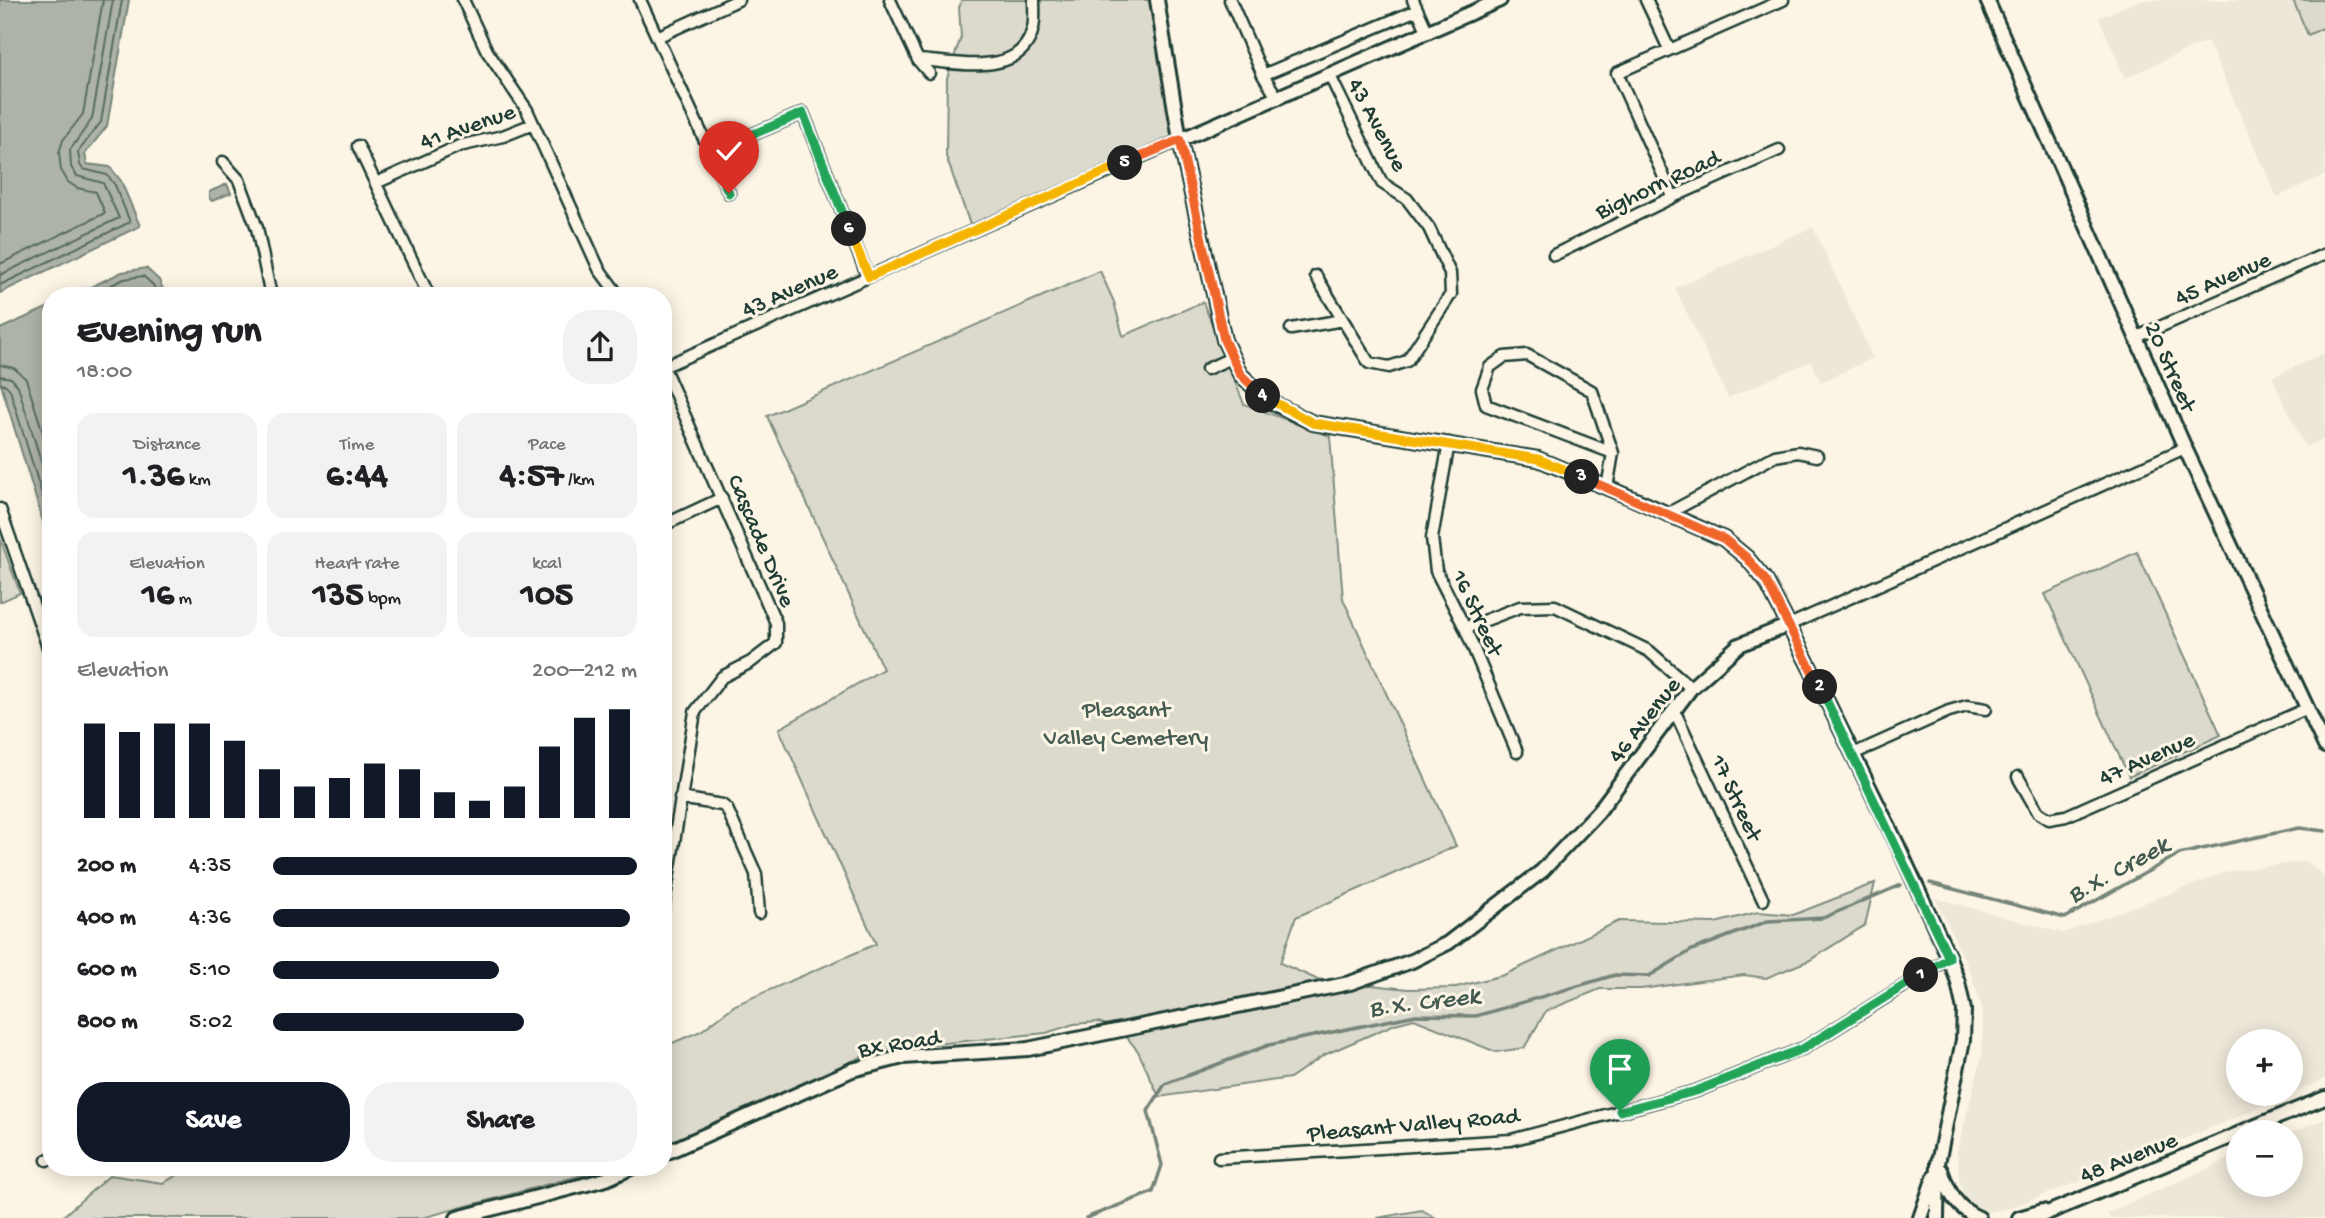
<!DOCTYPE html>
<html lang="en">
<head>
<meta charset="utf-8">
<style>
  :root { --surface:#fff; --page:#f2f2f2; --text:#202124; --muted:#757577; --accent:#111827 }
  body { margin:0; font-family:"Gochi Hand",sans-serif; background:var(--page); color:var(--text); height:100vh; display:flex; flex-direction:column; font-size:26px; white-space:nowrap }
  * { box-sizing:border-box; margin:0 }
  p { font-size:23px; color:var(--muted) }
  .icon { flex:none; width:38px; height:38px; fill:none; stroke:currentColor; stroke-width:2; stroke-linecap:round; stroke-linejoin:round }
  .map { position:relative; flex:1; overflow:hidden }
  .sheet { position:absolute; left:42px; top:287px; width:630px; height:889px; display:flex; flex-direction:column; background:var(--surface); border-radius:28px; box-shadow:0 4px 18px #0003 }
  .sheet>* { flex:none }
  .controls { position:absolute; left:2226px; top:1029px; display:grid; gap:14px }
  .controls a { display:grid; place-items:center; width:77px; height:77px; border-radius:50%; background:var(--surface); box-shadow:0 4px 18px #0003; font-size:35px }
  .pin { position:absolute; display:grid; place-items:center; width:60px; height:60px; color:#fff; margin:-72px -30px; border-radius:50% 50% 50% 0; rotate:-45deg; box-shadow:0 0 7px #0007 }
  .pin .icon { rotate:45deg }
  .km { position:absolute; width:35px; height:35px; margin:-18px; border-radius:50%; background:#222; color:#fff; font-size:19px; line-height:35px; text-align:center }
  .round { display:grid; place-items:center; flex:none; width:74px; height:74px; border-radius:28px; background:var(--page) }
  .head { display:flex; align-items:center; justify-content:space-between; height:119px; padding:0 35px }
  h1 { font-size:38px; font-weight:800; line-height:52px }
  .stats { display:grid; grid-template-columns:repeat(3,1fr); gap:10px; height:119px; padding:7px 35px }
  .stats div { display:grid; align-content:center; border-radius:18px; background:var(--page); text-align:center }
  .stats b { font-size:35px; font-weight:800 }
  .stats small { font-size:19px; font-weight:400 }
  .stats p { font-size:19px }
  .chart { height:196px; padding:14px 35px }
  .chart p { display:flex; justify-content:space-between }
  .chart svg { width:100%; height:126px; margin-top:7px; stroke:var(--accent); stroke-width:6 }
  .primary-button { display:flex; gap:14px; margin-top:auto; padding:14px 35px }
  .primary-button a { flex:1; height:80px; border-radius:28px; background:var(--accent); color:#fff; font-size:28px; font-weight:800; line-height:80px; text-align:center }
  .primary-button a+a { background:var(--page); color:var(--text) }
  ul { padding:0 35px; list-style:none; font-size:23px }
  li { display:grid; grid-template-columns:112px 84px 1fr; align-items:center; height:52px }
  li i { height:18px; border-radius:9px; background:var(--accent) }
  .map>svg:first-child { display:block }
  .built { fill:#ece7d8 }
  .green { fill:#dcdacc; stroke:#7e8c80; stroke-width:2 }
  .water { fill:#aeb3a7; stroke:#758479; stroke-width:2 }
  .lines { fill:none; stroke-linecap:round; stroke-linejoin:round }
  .shore { stroke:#586c62; stroke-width:2 }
  .stream { stroke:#758479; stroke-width:3.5 }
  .street-casing { stroke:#1f3d34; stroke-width:15 }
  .secondary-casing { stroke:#1f3d34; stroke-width:18 }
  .street { stroke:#fcf5e5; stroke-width:10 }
  .secondary { stroke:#fcf5e5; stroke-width:12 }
  .split-1-casing { stroke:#fff; stroke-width:14 }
  .split-2-casing { stroke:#fff; stroke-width:14 }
  .split-3-casing { stroke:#fff; stroke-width:14 }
  .split-4-casing { stroke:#fff; stroke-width:14 }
  .split-5-casing { stroke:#fff; stroke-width:14 }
  .split-6-casing { stroke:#fff; stroke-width:14 }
  .split-7-casing { stroke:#fff; stroke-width:14 }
  .split-1 { stroke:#22a559; stroke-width:9 }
  .split-2 { stroke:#22a559; stroke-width:9 }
  .split-3 { stroke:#f0652b; stroke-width:9 }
  .split-4 { stroke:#f5b400; stroke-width:9 }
  .split-5 { stroke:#f0652b; stroke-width:9 }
  .split-6 { stroke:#f5b400; stroke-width:9 }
  .split-7 { stroke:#22a559; stroke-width:9 }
  .labels { text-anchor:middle; stroke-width:6; stroke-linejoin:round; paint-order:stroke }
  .street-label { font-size:24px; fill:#1f3d34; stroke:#fcf5e5 }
  .park-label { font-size:24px; fill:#455c52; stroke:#fcf5e5 }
  .water-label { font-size:26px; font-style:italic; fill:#435a51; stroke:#fcf5e5 }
</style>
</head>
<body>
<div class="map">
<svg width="2325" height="1218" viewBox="0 0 2325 1218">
  <rect width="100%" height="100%" fill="#fcf5e5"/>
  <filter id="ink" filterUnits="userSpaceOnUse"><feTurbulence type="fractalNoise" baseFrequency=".0143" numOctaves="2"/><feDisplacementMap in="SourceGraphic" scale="14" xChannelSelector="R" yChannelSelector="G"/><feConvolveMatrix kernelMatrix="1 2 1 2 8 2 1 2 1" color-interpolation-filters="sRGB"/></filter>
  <g filter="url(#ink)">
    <path class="built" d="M 2139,0 L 2325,0 L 2325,175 L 2277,197 L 2208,42 L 2202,43 L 2125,78 L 2099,18 Z
      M 1813,227 L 1873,358 L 1821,382 L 1811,361 L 1728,398 L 1675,288 Z
      M 2325,353 L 2325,438 L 2305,447 L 2272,377 Z
      M 2306,861 L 2325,877 L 2325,1079 L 2291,1094 L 2291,1041 L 2238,1041 L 2238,1094 L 2291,1094 L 2102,1173 L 2006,1209 L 1986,1212 L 1973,1206 L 1963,1197 L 1959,1179 L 1957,1151 L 1982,1056 L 1983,1011 L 1971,973 L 1935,898 L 2063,933 L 2230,871 Z
      M 2325,1119 L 2325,1218 L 2109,1218 L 2108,1213 L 2238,1155 L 2238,1185 L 2291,1185 L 2291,1133 Z"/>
    <path class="green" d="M 962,0 L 1154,0 L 1183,132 L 973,233 L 946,156 L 947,78 L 961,37 L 959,8 Z
      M 2293,0 L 2325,0 L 2325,27 L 2308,35 Z
      M 1100,271 L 1114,302 L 1123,336 L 1203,302 L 1244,404 L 1330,436 L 1343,599 L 1456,846 L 1296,917 L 1280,963 L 1316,979 L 1408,989 L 1452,988 L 1504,975 L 1619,921 L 1715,923 L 1758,912 L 1793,915 L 1875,883 L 1865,925 L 1810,960 L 1766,978 L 1744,975 L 1641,989 L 1600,989 L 1546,1011 L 1524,1048 L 1496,1052 L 1414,1019 L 1395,1024 L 1324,1055 L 1290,1078 L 1159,1097 L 1138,1051 L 1121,1030 L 1098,1022 L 1074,1024 L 1046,1033 L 877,1050 L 663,1145 L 663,1047 L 701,1031 L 735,1005 L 876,944 L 779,729 L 883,669 L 767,416 Z
      M 0,538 L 20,593 L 0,602 Z
      M 2137,552 L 2221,735 L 2129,777 L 2045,594 Z
      M 192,1167 L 612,1167 L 422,1218 L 61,1218 L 110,1175 L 163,1183 Z
      M 1422,1210 L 1436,1218 L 1377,1218 Z"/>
    <path class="water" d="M 0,0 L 129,0 L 107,126 L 85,154 L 87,164 L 110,167 L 121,181 L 140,226 L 0,293 Z
      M 227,184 L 231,193 L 212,201 L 209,198 L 209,192 Z
      M 146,268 L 159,280 L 166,296 L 72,296 L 122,272 Z
      M 51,306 L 51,548 L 0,381 L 0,329 Z"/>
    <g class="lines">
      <path class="shore" d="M 0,264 L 105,213 L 96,192 L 77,188 L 68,182 L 61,170 L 59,153 L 63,140 L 83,114 L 103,0
        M 0,275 L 119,218 L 103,183 L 77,176 L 71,167 L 70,150 L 92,119 L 113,0
        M 0,285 L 130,222 L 115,185 L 107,175 L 83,169 L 80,165 L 78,152 L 101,122 L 122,0
        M 89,296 L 124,279 L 143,276 L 153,285 L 158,296
        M 0,365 L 14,368 L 26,379 L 51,458
        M 0,376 L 11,378 L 18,386 L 51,494
        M 0,384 L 6,385 L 10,390 L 51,524"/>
      <path class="stream" d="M 1930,883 L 2065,918 L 2179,854 L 2299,828 L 2325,831
        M 1086,1218 L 1153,1192 L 1162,1165 L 1148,1111 L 1165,1084 L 1269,1045 L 1416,1015 L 1476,1016 L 1615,975 L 1649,976 L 1692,950 L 1768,921 L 1823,918 L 1901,885"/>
      <g class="street-casing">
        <path id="street" d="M 463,0 L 487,51 L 527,110 L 599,269 L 619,296
          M 640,0 L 729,193
          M 890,0 L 918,60 L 929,73
          M 1230,0 L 1263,75 L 1278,99
          M 1413,0 L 1428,33
          M 1646,0 L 1669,49
          M 657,37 L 738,0
          M 918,60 C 956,62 1022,79 1033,28 C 1035,19 1034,9 1034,0
          M 1263,75 L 1417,10
          M 358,146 L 429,296
          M 709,153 L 803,113 L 868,277
          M 223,162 L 239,180 L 257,228 L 271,296
          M 376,183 L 459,146 L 503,136 L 533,124
          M 1673,197 L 1617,73 L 1783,0
          M 1554,255 L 1673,197 L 1779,150
          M 1316,276 L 1369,363 L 1389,367 L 1407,361 L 1451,294 L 1450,273 L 1429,228 L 1407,199 L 1382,183 L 1330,76
          M 1291,329 L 1343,320
          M 2137,337 L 2325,254
          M 663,366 L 776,623 L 776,643 L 751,662 L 722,677 L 695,712 L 663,910
          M 663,367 L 1180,140
          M 1207,369 L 1231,358
          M 1449,443 L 1432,538 L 1436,571 L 1465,628 L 1517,752
          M 1607,488 L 1613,453 L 1592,391 L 1527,355 L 1504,357 L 1490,367 L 1482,389 L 1486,405 L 1613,453
          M 0,509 L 51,656
          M 1667,514 L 1775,456 L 1798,452 L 1817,456
          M 664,525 L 722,498
          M 1789,625 L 2185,448
          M 1465,628 L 1520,607 L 1555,606 L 1649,651 L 1691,688
          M 1675,712 L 1763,900
          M 1853,754 L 1949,711 L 1967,706 L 1986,709
          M 2018,777 L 2038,812 L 2049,819 L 2066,816 L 2308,708
          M 680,798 L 722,805 L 727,809 L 756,874 L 759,913
          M 1219,1158 L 1511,1140 L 1696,1091 L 1804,1048 L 1949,958
          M 47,1160 L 51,1158"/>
      </g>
      <g class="secondary-casing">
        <path id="secondary" d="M 1157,0 L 1180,140 L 1224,340 L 1240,374 L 1267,400 L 1313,423 L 1538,459 L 1634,499 L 1724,539 L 1747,558 L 1766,581 L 1821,689 L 1898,846 L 1949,958 L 1958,982 L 1964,1010 L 1963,1040 L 1938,1163 L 1937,1218
          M 1987,0 L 2185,448 L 2325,746
          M 1180,140 L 1500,0
          M 2241,1132 L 2325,1098
          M 663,1154 L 852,1070 L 903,1057 L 1028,1049 L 1350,983 L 1412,961 L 1448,943 L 1542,871 L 1598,812 L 1691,688 L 1739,645 L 1789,625
          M 1941,1170 C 1949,1193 1956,1208 1979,1218
          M 457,1218 L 606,1179 L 633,1167
          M 1920,1218 L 1934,1177
          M 2019,1218 L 2043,1211
          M 2035,1218 L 2238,1134"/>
      </g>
      <use href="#street" class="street"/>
      <use href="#secondary" class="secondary"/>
    </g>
  </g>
  <g class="lines" filter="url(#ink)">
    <g class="split-1-casing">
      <path id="split-1" d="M 1620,1111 L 1696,1091 L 1804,1048 L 1921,975"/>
    </g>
    <g class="split-2-casing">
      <path id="split-2" d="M 1820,687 L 1949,958 L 1921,975"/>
    </g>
    <g class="split-3-casing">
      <path id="split-3" d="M 1582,477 L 1724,539 L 1747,558 L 1766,581 L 1820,687"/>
    </g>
    <g class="split-4-casing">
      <path id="split-4" d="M 1263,396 L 1313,423 L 1538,459 L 1582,477"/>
    </g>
    <g class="split-5-casing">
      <path id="split-5" d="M 1125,163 L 1180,140 L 1224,340 L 1240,374 L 1263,396"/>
    </g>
    <g class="split-6-casing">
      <path id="split-6" d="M 849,229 L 869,277 L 1125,163"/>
    </g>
    <g class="split-7-casing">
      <path id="split-7" d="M 729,193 L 709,153 L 803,113 L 849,229"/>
    </g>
    <use href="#split-1" class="split-1"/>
    <use href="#split-2" class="split-2"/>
    <use href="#split-3" class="split-3"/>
    <use href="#split-4" class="split-4"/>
    <use href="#split-5" class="split-5"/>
    <use href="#split-6" class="split-6"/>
    <use href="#split-7" class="split-7"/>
  </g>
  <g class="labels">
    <g class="street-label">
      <text transform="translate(1379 124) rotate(62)" y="8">43 Avenue</text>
      <text transform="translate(467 125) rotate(-19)" y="8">41 Avenue</text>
      <text transform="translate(1657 183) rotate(-25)" y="8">Bighorn Road</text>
      <text transform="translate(2222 277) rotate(-24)" y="8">45 Avenue</text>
      <text transform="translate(789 289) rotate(-24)" y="8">43 Avenue</text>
      <text transform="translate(2172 366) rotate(66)" y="8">20 Street</text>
      <text transform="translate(763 540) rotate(67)" y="8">Cascade Drive</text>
      <text transform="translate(1479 612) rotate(65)" y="8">16 Street</text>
      <text transform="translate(1643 719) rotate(-52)" y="8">46 Avenue</text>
      <text transform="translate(2146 757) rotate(-24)" y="8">47 Avenue</text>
      <text transform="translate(1738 797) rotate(65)" y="8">17 Street</text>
      <text transform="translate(899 1042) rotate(-9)" y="8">Bx Road</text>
      <text transform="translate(1413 1123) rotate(-5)" y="8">Pleasant Valley Road</text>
      <text transform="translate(2128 1156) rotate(-22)" y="8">48 Avenue</text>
    </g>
    <g class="park-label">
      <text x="1126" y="716">Pleasant<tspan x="1126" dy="28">Valley Cemetery</tspan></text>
    </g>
    <g class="water-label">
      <text transform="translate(2117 868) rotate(-29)" y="9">B.X. Creek</text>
      <text transform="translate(1424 1000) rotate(-7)" y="9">B.X. Creek</text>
    </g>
  </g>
</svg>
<div class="controls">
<a>+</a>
<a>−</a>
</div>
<div class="pin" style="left:1620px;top:1111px;background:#1e9e55"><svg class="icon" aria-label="arrive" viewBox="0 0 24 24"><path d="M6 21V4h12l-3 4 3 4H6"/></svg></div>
<div class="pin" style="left:729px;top:193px;background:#d93025"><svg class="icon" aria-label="check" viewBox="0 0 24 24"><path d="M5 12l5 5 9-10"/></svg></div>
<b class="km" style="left:1921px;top:975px">1</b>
<b class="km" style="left:1820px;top:687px">2</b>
<b class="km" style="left:1582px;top:477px">3</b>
<b class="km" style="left:1263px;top:396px">4</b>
<b class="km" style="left:1125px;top:163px">5</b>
<b class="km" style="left:849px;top:229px">6</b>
<section class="sheet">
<div class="head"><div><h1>Evening run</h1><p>18:00</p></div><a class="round"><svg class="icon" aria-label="share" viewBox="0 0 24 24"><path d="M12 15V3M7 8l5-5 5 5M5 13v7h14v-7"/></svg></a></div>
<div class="stats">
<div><p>Distance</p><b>1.36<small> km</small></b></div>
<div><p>Time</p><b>6:44</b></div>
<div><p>Pace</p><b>4:57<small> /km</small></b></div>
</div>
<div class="stats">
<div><p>Elevation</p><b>16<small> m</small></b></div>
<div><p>Heart rate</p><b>135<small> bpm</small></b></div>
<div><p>kcal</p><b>105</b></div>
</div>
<div class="chart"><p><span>Elevation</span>200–212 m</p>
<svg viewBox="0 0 160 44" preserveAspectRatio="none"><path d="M5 44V11M15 44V14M25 44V11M35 44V11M45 44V17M55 44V27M65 44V33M75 44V30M85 44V25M95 44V27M105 44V35M115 44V38M125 44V33M135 44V19M145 44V9M155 44V6"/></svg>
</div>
<ul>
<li><b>200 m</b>4:35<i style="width:100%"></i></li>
<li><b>400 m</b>4:36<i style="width:98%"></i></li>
<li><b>600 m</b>5:10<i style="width:62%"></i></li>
<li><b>800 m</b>5:02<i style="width:69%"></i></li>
</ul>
<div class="primary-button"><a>Save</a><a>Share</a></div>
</section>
</div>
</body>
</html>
